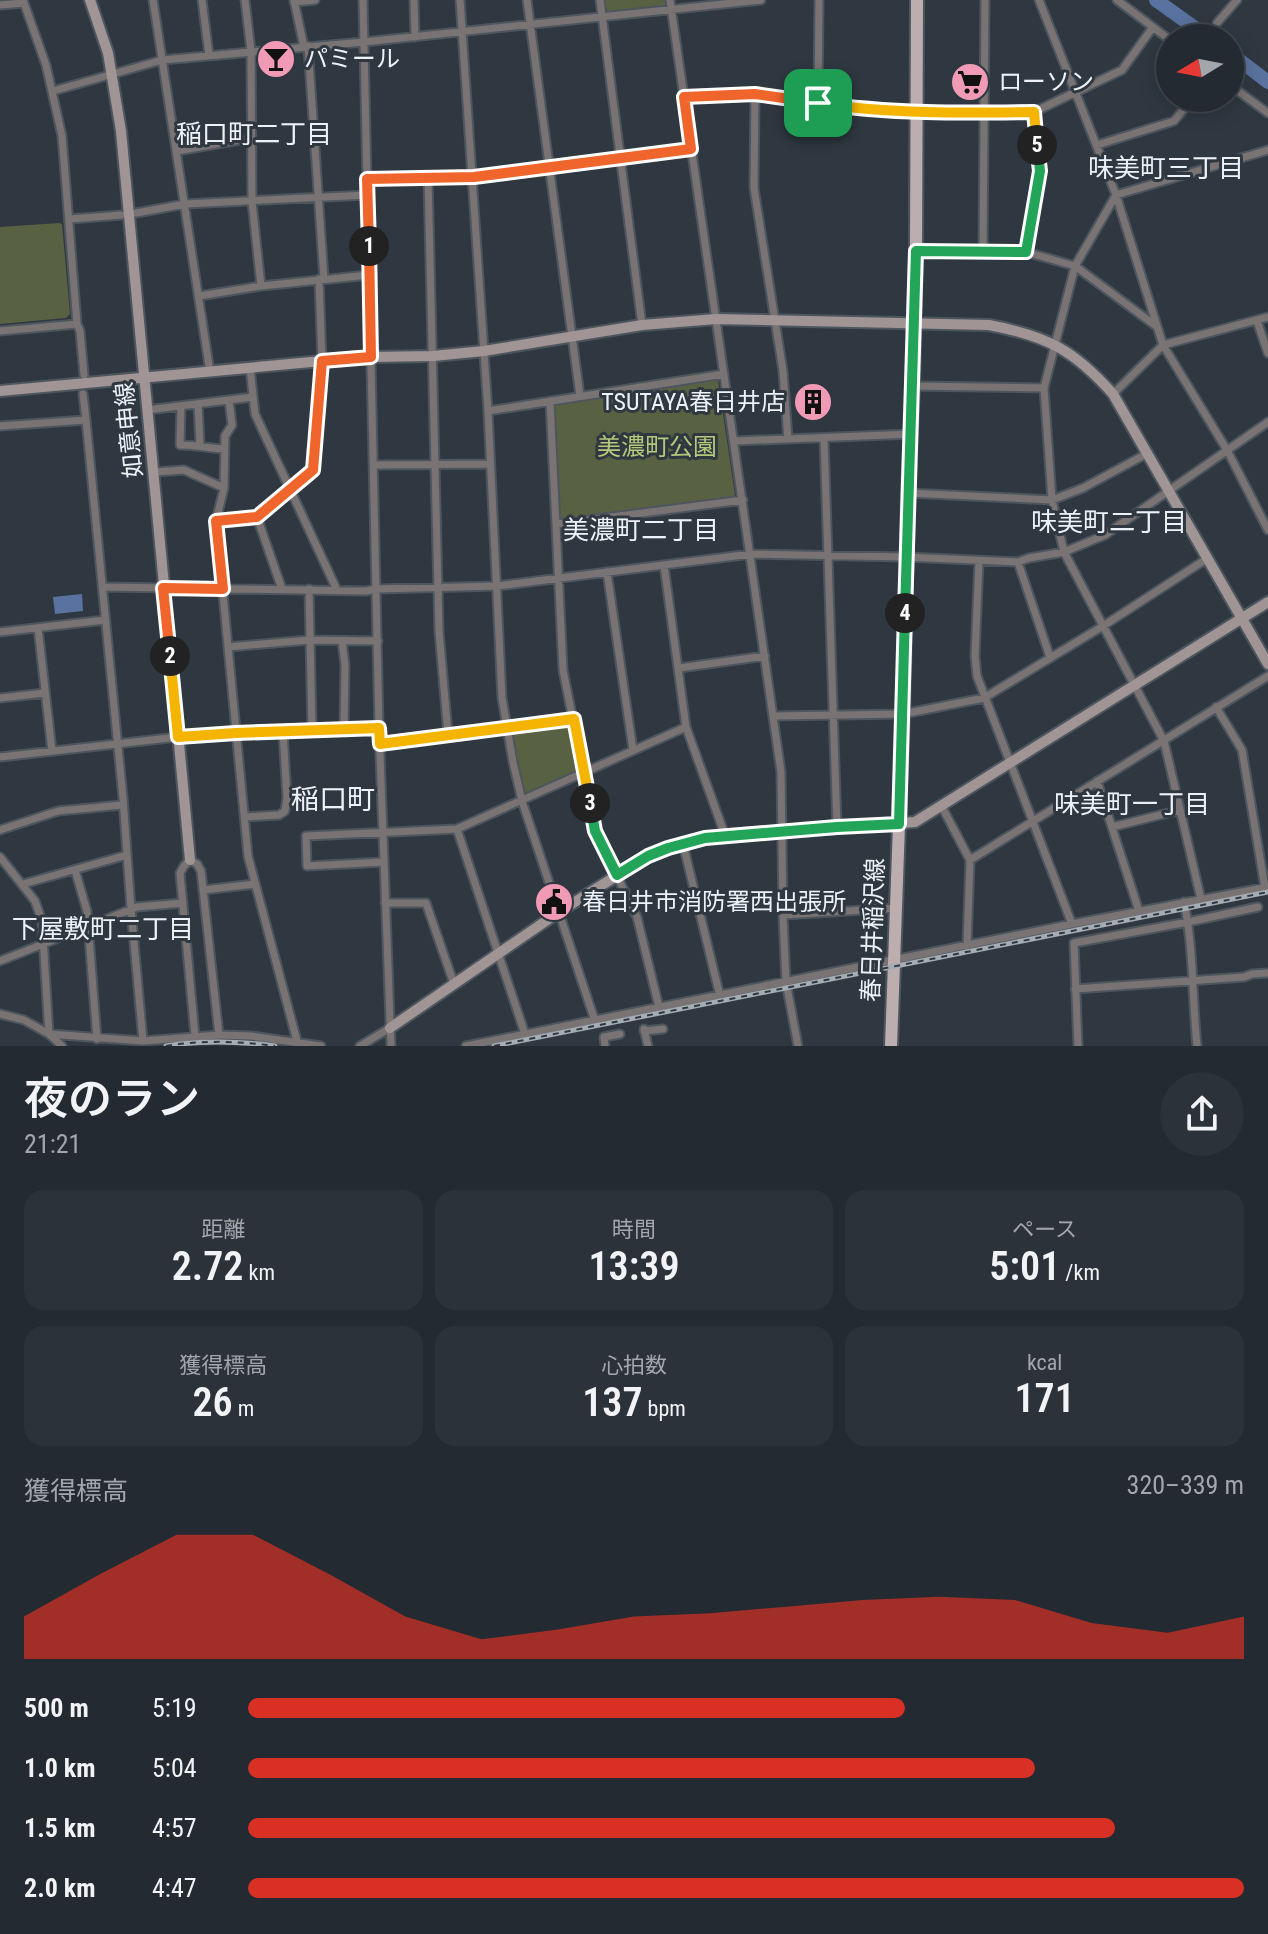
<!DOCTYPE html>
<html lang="ja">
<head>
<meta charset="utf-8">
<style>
  :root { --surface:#232a31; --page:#2b3239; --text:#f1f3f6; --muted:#a3a7ab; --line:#40464d; --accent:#d93025 }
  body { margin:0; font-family:"Roboto Condensed","Noto Sans JP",sans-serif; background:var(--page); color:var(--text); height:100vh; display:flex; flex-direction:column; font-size:30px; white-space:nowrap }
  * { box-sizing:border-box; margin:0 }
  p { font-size:26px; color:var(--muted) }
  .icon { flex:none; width:44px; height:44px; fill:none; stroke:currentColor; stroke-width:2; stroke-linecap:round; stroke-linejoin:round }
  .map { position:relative; height:1046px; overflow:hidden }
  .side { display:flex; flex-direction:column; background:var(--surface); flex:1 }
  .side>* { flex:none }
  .needle { width:52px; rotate:260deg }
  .tools { position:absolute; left:1156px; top:24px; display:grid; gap:16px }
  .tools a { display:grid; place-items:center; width:88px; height:88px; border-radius:50%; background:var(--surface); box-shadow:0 4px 20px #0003,0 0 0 2px var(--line); font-size:40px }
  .pin { position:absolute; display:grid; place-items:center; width:68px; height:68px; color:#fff; margin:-34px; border-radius:16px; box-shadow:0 4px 12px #0006 }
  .km { position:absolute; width:40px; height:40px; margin:-20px; border-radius:50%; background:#222; color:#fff; font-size:22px; line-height:40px; text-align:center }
  .round { display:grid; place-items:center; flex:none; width:84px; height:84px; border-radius:42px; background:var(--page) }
  .overview { display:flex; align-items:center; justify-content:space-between; height:136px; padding:0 24px }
  h1 { font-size:44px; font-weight:600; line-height:60px }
  .stats { display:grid; grid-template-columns:repeat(3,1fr); gap:12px; height:136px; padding:8px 24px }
  .stats div { display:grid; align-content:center; border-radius:20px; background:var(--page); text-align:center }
  .stats b { font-size:40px; font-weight:600 }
  .stats small { font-size:22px; font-weight:400 }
  .stats p { font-size:22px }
  .chart { height:224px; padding:16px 24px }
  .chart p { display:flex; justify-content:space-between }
  .chart svg { width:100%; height:144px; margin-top:8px; fill:var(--accent); opacity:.7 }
  ul { padding:0 24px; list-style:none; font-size:26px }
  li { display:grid; grid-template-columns:128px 96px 1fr; align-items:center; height:60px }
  li i { height:20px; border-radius:10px; background:var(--accent) }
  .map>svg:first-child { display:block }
  .green { fill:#596143 }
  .water { fill:#5a729f }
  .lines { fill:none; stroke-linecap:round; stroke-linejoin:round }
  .river { stroke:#5a729f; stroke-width:14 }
  .street-casing { stroke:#4d565e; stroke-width:11 }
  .secondary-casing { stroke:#4d565e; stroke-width:14 }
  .primary-casing { stroke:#4d565e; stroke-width:16 }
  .street { stroke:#7a7373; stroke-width:7 }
  .secondary { stroke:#a09495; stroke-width:10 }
  .primary { stroke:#bcaeaf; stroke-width:12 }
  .rail-casing { stroke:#a5acb3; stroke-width:5 }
  .rail { stroke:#2f3841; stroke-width:2; stroke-dasharray:6; stroke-linecap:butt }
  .split-1-casing { stroke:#fff; stroke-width:16 }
  .split-2-casing { stroke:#fff; stroke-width:16 }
  .split-3-casing { stroke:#fff; stroke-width:16 }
  .split-4-casing { stroke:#fff; stroke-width:16 }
  .split-5-casing { stroke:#fff; stroke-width:16 }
  .split-6-casing { stroke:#fff; stroke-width:16 }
  .split-1 { stroke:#f0652b; stroke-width:10 }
  .split-2 { stroke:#f0652b; stroke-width:10 }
  .split-3 { stroke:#f5b400; stroke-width:10 }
  .split-4 { stroke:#22a559; stroke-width:10 }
  .split-5 { stroke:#22a559; stroke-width:10 }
  .split-6 { stroke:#f5b400; stroke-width:10 }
  .labels { text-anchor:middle; stroke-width:6; stroke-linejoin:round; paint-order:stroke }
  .poi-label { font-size:24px; fill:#ecf2f8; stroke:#2f3841; text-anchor:start }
  .street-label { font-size:24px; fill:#ecf2f8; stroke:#2f3841 }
  .park-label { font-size:24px; fill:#b4c97a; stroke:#2f3841 }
  .neighbourhood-label { font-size:26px; fill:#ecf2f8; stroke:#2f3841 }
  .quarter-label { font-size:28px; fill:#ecf2f8; stroke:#2f3841 }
</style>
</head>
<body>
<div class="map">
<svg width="1268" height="1046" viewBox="0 0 1268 1046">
  <rect width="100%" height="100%" fill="#2f3841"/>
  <path class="green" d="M 603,0 L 667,0 L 668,9 L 605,15 Z
    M 59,223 L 62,224 L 70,314 L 66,318 L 0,324 L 0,227 Z
    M 715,378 L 718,380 L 735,495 L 733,497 L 563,519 L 560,517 L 554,406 L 556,404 Z
    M 568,723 L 571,726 L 579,767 L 578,770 L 527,793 L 524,791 L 512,733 L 514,730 Z"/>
  <path class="water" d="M 82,594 L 83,611 L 55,614 L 53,597 Z"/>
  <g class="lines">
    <path class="river" d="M 1156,0 L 1209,38
      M 1230,53 L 1268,82"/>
    <g class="street-casing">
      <path id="street" d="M 23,0 L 46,65 L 62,136 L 77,324 L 80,331 L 84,375
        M 153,0 L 210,372
        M 202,0 L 209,55
        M 245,0 L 251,51 L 252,202 L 261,286
        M 294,0 L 304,47
        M 363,0 L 379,728 L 391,1046
        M 414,0 L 415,37
        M 460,0 L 488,411 L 502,698 L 513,762 L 522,801 L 595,1021
        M 527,0 L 580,396
        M 600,0 L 642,325
        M 670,0 L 781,772 L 783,915 L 786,982 L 798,1046
        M 1039,0 L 1116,195 L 1163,345 L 1227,450 L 1268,530
        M 1117,0 L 1170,40
        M 294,2 L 315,0
        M 0,5 L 24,3
        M 1217,23 L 1237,0
        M 308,46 L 324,279
        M 1230,85 L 1268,113
        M 53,91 L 162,60 L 364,42 L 761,0
        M 755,94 L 754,188 L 783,371 L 788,439
        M 684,97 L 755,94 L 859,109 L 917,112 L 1034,112 L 1122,70 L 1153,27
        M 818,103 L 819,0
        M 1097,145 L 1174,121 L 1193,98
        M 177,151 L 251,138
        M 428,178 L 439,631 L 448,734
        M 367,179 L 474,177 L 691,149
        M 136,213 L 185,204 L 367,195
        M 70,219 L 121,215
        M 916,251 L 1026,252 L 1075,266 L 1156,326
        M 983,251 L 985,0
        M 1026,252 L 1040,171 L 1034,112
        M 199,296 L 261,286 L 369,275
        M 1257,321 L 1268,353
        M 0,331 L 77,324
        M 250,368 L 255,414 L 337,590
        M 913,386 L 1044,388
        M 83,394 L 86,420
        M 1113,394 L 1163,345 L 1268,317
        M 229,400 L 232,425 L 225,436 L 224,488 L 216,521 L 248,856 L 297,1041
        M 550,401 L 563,670 L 595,831 L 637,917 L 659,1007
        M 198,404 L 200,445
        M 181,406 L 180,445 C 196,445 209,448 224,449
        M 147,410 L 253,397
        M 488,411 L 724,374
        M 0,426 L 86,420 L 123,798 L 131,909 L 143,1041
        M 824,438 L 837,827
        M 735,441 L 912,434
        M 374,465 L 490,464
        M 154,472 L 184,470 L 224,488
        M 908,493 L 1052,500 L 1083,488 L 1148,453
        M 257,517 L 282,589
        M 216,521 L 257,517 L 313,470 L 322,361 L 319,279
        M 557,524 L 743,500
        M 979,561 L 975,656 L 977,676 L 1072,924
        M 1018,562 L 1050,657
        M 664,565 L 686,727 L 725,835
        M 607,572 L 633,750
        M 103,587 L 366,591 L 377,589 L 497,586 L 751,554 L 906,557 L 1018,562 L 1029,558 L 1064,552 L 1105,535 L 1268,422
        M 309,589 L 312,730
        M 38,628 L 52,751
        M 0,632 L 105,620
        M 342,641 L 345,665 L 344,729
        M 228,647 L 309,640 L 378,641
        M 679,668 L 765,656
        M 0,698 L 45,693
        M 1216,707 L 1242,750 L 1265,888
        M 774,716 L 903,714 L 984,698 L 1103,626 L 1208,558
        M 380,744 L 574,719
        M 0,757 L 178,737 L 236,733 L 379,728
        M 1097,781 L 1139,911
        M 942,807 L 970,860
        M 245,817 L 279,815 L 285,811 L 287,798 L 283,731
        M 1112,827 L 1180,810
        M 457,829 L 525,1034
        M 0,830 L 58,811 L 122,805
        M 683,844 L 720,996
        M 0,857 L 35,901 L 42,921 L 49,1034 L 62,1046
        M 384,862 L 307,866 L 306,836 L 457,829 L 686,727
        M 75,870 L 87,911 L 97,1039
        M 23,884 L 127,855
        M 203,890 L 255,884
        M 1201,899 L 1164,741 L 1064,552 L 1052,500 L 1044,388 L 1075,266 L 1116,195 L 1268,150
        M 1184,902 C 1194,950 1192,998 1197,1046
        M 385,903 L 426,903 L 454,984
        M 783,915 L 896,908
        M 967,946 L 970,860 L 1268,676
        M 0,961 L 137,907 L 183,903
        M 1075,989 L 1244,977 L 1252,974 L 1268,973
        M 0,1014 L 24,1020 L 49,1034 L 143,1041 L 219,1035 L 251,1036 L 321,1046
        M 644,1029 L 648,1046
        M 644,1031 L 663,1029
        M 195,1036 L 180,873 L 184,866 L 190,860 L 197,864 L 201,871 L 219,1035
        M 360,1046 L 390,1028
        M 466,1046 L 1072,924 L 1268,887
        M 605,1046 L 604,1037 L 620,1034
        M 1078,1046 L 1074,943 L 1188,922 L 1258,907"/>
    </g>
    <g class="secondary-casing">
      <path id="secondary" d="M 90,0 L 108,53 L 121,131 L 190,860
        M 0,391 L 322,361 L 371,357 L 433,356 L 484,351 L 642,325 L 716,319 L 989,325 C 1047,336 1074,350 1113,394 L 1268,664
        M 390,1028 L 559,912 L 648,856 L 668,848 L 705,838 L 725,835 L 915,822 L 1268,602"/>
    </g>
    <g class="primary-casing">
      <path id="primary" d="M 891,1046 L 903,714 L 908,493 L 913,386 L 916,251 L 917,0"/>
    </g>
    <use href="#street" class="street"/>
    <use href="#secondary" class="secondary"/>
    <use href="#primary" class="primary"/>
    <g class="rail-casing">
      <path id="rail" d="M 166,1046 C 202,1040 238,1041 275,1046
        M 494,1046 L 1268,892"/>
    </g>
    <use href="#rail" class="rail"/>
  </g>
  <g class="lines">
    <g class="split-1-casing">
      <path id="split-1" d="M 369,246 L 367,179 L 474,177 L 691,149 L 684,97 L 755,94 L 818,103"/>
    </g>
    <g class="split-2-casing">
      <path id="split-2" d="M 170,656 L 163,588 L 223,589 L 216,521 L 257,517 L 313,470 L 322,361 L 371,357 L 369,246"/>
    </g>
    <g class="split-3-casing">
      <path id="split-3" d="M 170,656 L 178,737 L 236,733 L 379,728 L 380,744 L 574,719 L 590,803"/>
    </g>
    <g class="split-4-casing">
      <path id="split-4" d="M 590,803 L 595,831 L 617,875 L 648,856 L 668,848 L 705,838 L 837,827 L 899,824 L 905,613"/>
    </g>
    <g class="split-5-casing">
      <path id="split-5" d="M 905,613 L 916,251 L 1026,252 L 1040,171 L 1037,145"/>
    </g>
    <g class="split-6-casing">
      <path id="split-6" d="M 818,103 C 889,114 962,113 1034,112 L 1037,145"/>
    </g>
    <use href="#split-1" class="split-1"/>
    <use href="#split-2" class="split-2"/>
    <use href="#split-3" class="split-3"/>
    <use href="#split-4" class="split-4"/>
    <use href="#split-5" class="split-5"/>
    <use href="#split-6" class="split-6"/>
  </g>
  <defs>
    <g id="bar-disc" transform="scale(2)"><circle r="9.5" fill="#f09ab5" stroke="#2f3841"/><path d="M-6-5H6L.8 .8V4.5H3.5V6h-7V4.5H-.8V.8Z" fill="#111"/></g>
    <g id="supermarket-disc" transform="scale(2)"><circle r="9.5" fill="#f09ab5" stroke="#2f3841"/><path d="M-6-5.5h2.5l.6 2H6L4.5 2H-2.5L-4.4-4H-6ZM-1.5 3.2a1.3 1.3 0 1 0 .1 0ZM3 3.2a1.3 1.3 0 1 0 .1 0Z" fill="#111"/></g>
    <g id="building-disc" transform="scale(2)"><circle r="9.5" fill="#f09ab5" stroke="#2f3841"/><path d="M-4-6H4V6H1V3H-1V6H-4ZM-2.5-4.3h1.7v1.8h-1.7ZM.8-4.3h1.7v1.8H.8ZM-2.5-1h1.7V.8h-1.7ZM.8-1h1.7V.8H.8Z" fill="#111"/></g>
    <g id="civic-disc" transform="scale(2)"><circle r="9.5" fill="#f09ab5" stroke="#2f3841"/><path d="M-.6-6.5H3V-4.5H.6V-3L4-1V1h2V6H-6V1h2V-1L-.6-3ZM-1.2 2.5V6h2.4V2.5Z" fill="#111"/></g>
  </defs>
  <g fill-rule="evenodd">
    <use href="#bar-disc" x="276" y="59"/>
    <use href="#supermarket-disc" x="970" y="82"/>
    <use href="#building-disc" x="813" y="402"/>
    <use href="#civic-disc" x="554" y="902"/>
  </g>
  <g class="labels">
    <g class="poi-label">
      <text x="304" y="67">パミール</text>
      <text x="998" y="90">ローソン</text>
      <text x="785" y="410" text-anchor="end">TSUTAYA春日井店</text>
      <text x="582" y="910">春日井市消防署西出張所</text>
    </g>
    <g class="street-label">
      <text transform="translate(129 430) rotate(-96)" y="8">如意申線</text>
      <text transform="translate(873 930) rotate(-88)" y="8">春日井稲沢線</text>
    </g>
    <g class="park-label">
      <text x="657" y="455">美濃町公園</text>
    </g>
    <g class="neighbourhood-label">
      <text x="254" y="143">稲口町二丁目</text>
      <text x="1166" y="177">味美町三丁目</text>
      <text x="1109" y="531">味美町二丁目</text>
      <text x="641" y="539">美濃町二丁目</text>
      <text x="1132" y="813">味美町一丁目</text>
      <text x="103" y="938">下屋敷町二丁目</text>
    </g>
    <g class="quarter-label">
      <text x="333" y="809">稲口町</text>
    </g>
  </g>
</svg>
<div class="tools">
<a><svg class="needle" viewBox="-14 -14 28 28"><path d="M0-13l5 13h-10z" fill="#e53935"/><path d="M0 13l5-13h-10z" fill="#a3a7ab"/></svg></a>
</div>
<div class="pin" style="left:818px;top:103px;background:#1e9e55"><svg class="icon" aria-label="arrive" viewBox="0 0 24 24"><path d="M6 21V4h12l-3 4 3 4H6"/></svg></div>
<b class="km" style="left:369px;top:246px">1</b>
<b class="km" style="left:170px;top:656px">2</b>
<b class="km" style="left:590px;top:803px">3</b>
<b class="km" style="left:905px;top:613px">4</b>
<b class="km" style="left:1037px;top:145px">5</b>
</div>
<section class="side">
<div class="overview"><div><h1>夜のラン</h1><p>21:21</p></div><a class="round"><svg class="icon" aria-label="share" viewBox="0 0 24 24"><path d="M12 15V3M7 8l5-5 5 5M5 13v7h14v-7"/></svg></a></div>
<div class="stats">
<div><p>距離</p><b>2.72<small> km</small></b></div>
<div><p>時間</p><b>13:39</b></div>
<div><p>ペース</p><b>5:01<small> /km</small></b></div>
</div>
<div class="stats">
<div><p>獲得標高</p><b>26<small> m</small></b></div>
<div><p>心拍数</p><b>137<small> bpm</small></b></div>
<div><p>kcal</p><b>171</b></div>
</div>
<div class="chart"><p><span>獲得標高</span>320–339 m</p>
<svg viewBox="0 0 160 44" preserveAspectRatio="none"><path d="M0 44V31L10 18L20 6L30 6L40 18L50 31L60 38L70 35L80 31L90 30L100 28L110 26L120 25L130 26L140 33L150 36L160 31V44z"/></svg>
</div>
<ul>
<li><b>500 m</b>5:19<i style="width:66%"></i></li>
<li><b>1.0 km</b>5:04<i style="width:79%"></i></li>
<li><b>1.5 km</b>4:57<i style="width:87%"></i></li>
<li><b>2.0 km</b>4:47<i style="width:100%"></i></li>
</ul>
</section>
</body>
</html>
